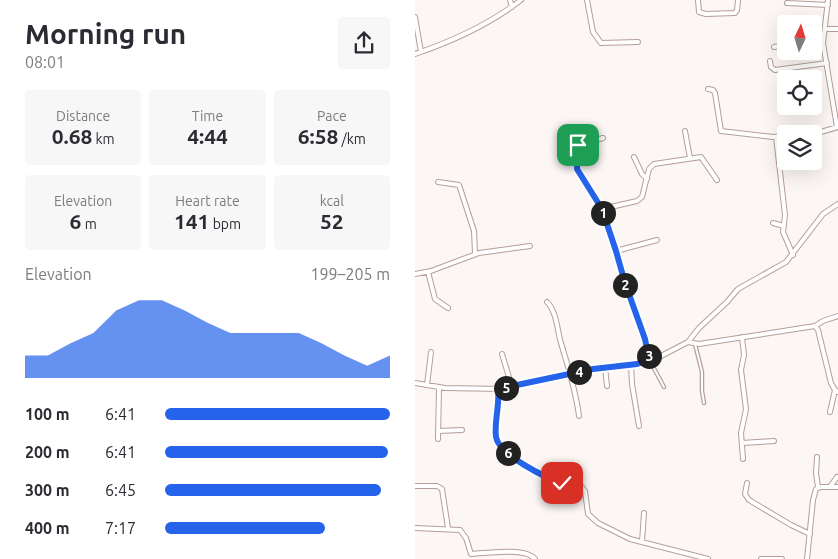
<!DOCTYPE html>
<html lang="en">
<head>
<meta charset="utf-8">
<style>
  :root { --surface:#fff; --page:#f7f7f7; --text:#2b2b33; --muted:#7c7c81; --accent:#2563eb }
  body { margin:0; font-family:Ubuntu,sans-serif; background:var(--page); color:var(--text); height:100vh; display:flex; flex-direction:column; font-size:19px; white-space:nowrap }
  * { box-sizing:border-box; margin:0 }
  p { font-size:16px; color:var(--muted) }
  .icon { flex:none; width:28px; height:28px; fill:none; stroke:currentColor; stroke-width:2; stroke-linecap:round; stroke-linejoin:round }
  .map { position:relative; flex:1; overflow:hidden }
  .drawer { display:flex; flex-direction:column; background:var(--surface); width:415px }
  .drawer>* { flex:none }
  .needle { width:32px; rotate:4deg }
  .fabs { position:absolute; left:362px; top:15px; display:grid; gap:10px }
  .fabs a { display:grid; place-items:center; width:45px; height:45px; border-radius:5px; background:var(--surface); box-shadow:0 5px 20px #0002; font-size:25px }
  .pin { position:absolute; display:grid; place-items:center; width:42px; height:42px; color:#fff; margin:-21px; border-radius:10px; box-shadow:0 2px 8px #0006 }
  .km { position:absolute; width:25px; height:25px; margin:-12px; border-radius:50%; background:#222; color:#fff; font-size:14px; line-height:25px; text-align:center }
  .round { display:grid; place-items:center; flex:none; width:52px; height:52px; border-radius:5px; background:var(--page) }
  .summary { display:flex; align-items:center; justify-content:space-between; height:85px; padding:0 25px }
  h1 { font-size:28px; font-weight:700; line-height:38px }
  .stats { display:grid; grid-template-columns:repeat(3,1fr); gap:8px; height:85px; padding:5px 25px }
  .stats div { display:grid; align-content:center; border-radius:5px; background:var(--page); text-align:center }
  .stats b { font-size:21px; font-weight:700 }
  .stats small { font-size:14px; font-weight:400 }
  .stats p { font-size:14px }
  .chart { height:140px; padding:10px 25px }
  .chart p { display:flex; justify-content:space-between }
  .chart svg { width:100%; height:90px; margin-top:5px; fill:var(--accent); opacity:.7 }
  ul { padding:0 25px; list-style:none; font-size:16px }
  li { display:grid; grid-template-columns:80px 60px 1fr; align-items:center; height:38px }
  li i { height:12px; border-radius:6px; background:var(--accent) }
  main { display:flex; flex:1; min-height:0 }
  .map>svg:first-child { display:block }
  .lines { fill:none; stroke-linecap:round; stroke-linejoin:round }
  .service-casing { stroke:#b59e97; stroke-width:4.5 }
  .minor-casing { stroke:#b59e97; stroke-width:6 }
  .service { stroke:#fff; stroke-width:2 }
  .minor { stroke:#fff; stroke-width:4 }
  .route-casing { stroke:#fff; stroke-width:10 }
  .route { stroke:#2563eb; stroke-width:6 }
</style>
</head>
<body>
<main>
<section class="drawer">
<div class="summary"><div><h1>Morning run</h1><p>08:01</p></div><a class="round"><svg class="icon" aria-label="share" viewBox="0 0 24 24"><path d="M12 15V3M7 8l5-5 5 5M5 13v7h14v-7"/></svg></a></div>
<div class="stats">
<div><p>Distance</p><b>0.68<small> km</small></b></div>
<div><p>Time</p><b>4:44</b></div>
<div><p>Pace</p><b>6:58<small> /km</small></b></div>
</div>
<div class="stats">
<div><p>Elevation</p><b>6<small> m</small></b></div>
<div><p>Heart rate</p><b>141<small> bpm</small></b></div>
<div><p>kcal</p><b>52</b></div>
</div>
<div class="chart"><p><span>Elevation</span>199–205 m</p>
<svg viewBox="0 0 160 44" preserveAspectRatio="none"><path d="M0 44V33L10 33L20 27L30 22L40 11L50 6L60 6L70 11L80 17L90 22L100 22L110 22L120 22L130 27L140 33L150 38L160 33V44z"/></svg>
</div>
<ul>
<li><b>100 m</b>6:41<i style="width:100%"></i></li>
<li><b>200 m</b>6:41<i style="width:99%"></i></li>
<li><b>300 m</b>6:45<i style="width:96%"></i></li>
<li><b>400 m</b>7:17<i style="width:71%"></i></li>
</ul>
</section>
<div class="map">
<svg width="423" height="559" viewBox="0 0 423 559">
  <rect width="100%" height="100%" fill="#fcf7f5"/>
  <g class="lines">
    <g class="service-casing">
      <path id="service" d="M 280,344 L 287,372 L 287,391 L 289,403
        M 235,361 L 249,387"/>
    </g>
    <g class="minor-casing">
      <path id="minor" d="M 95,0 L 97,7
        M 172,0 L 178,32 L 186,43 L 223,42
        M 283,0 L 284,12 L 291,14 L 320,13 L 322,10 L 323,0
        M 413,0 L 408,43 L 422,127
        M 372,3 L 413,5
        M 0,17 L 6,52
        M 411,29 L 423,29
        M 399,41 L 408,39
        M 359,47 L 371,45
        M 0,54 C 38,41 75,24 106,0
        M 355,61 L 356,67 L 360,70 L 412,63
        M 293,89 L 298,90 L 300,93 L 306,131 L 358,137 L 371,136
        M 270,131 L 275,158
        M 162,132 L 163,145 L 161,169 L 187,209 L 201,251 L 209,283 L 230,339 L 234,360
        M 399,134 L 423,127
        M 361,137 L 370,215 L 368,232 L 378,255
        M 163,145 L 188,138
        M 219,157 L 227,174 L 232,179
        M 23,182 L 44,185 L 59,231 L 60,253
        M 187,209 L 222,201 L 227,197 L 234,169 L 239,164 L 286,157 L 302,180
        M 358,223 L 369,226
        M 201,251 L 242,240
        M 13,272 L 20,299 L 33,308
        M 0,274 L 16,271 L 64,253 L 115,246
        M 132,302 C 142,312 142,330 146,343 C 153,367 161,391 164,416
        M 400,326 L 408,321 L 423,316
        M 327,337 L 329,355 L 326,370 L 331,409 L 326,433 L 328,459
        M 273,342 L 284,344 L 400,326 L 403,330 L 416,383 L 420,390 L 423,392
        M 87,354 L 97,387
        M 216,364 L 217,384 L 224,426
        M 190,367 L 192,386
        M 0,383 L 30,388 L 88,389 L 178,369 L 229,362 L 246,356 L 273,342 L 284,328 L 312,302 L 323,289 L 371,262 L 408,214 L 423,204
        M 12,385 L 16,352
        M 83,389 C 84,403 78,429 82,440 C 87,454 128,477 143,482 C 150,484 158,484 166,486 L 170,491 L 173,514 L 183,523 L 215,539 L 293,559
        M 415,412 L 420,390
        M 23,431 L 47,430
        M 23,439 L 24,388
        M 327,443 L 359,441
        M 402,457 L 401,473 L 403,487
        M 332,483 L 330,494 L 334,500 L 376,525 L 395,534
        M 0,486 L 22,486 L 27,489 L 33,528
        M 415,487 L 422,477
        M 0,528 L 45,530 L 51,538 L 56,554 C 71,553 111,547 120,559
        M 227,542 L 229,513
        M 346,559 L 367,559
        M 392,559 L 398,500 L 401,489 L 406,487 L 423,487"/>
    </g>
    <use href="#service" class="service"/>
    <use href="#minor" class="minor"/>
  </g>
  <g class="lines">
    <g class="route-casing">
      <path id="route" d="M 147,483 C 131,478 84,455 81,437 C 79,421 85,405 83,389 L 178,369 L 222,364 L 234,360 L 230,339 L 210,283 L 201,251 L 187,209 L 162,169 L 163,145"/>
    </g>
    <use href="#route" class="route"/>
  </g>
</svg>
<div class="fabs">
<a><svg class="needle" viewBox="-14 -14 28 28"><path d="M0-13l5 13h-10z" fill="#e53935"/><path d="M0 13l5-13h-10z" fill="#7c7c81"/></svg></a>
<a><svg class="icon" aria-label="locate" viewBox="0 0 24 24"><circle cx="12" cy="12" r="6"/><path d="M12 2v4M12 18v4M2 12h4M18 12h4"/></svg></a>
<a><svg class="icon" aria-label="layers" viewBox="0 0 24 24"><path d="M12 4l9 5-9 5-9-5zM3 14l9 5 9-5"/></svg></a>
</div>
<div class="pin" style="left:163px;top:145px;background:#1e9e55"><svg class="icon" aria-label="arrive" viewBox="0 0 24 24"><path d="M6 21V4h12l-3 4 3 4H6"/></svg></div>
<div class="pin" style="left:147px;top:483px;background:#d93025"><svg class="icon" aria-label="check" viewBox="0 0 24 24"><path d="M5 12l5 5 9-10"/></svg></div>
<b class="km" style="left:188px;top:213px">1</b>
<b class="km" style="left:210px;top:285px">2</b>
<b class="km" style="left:234px;top:356px">3</b>
<b class="km" style="left:164px;top:372px">4</b>
<b class="km" style="left:91px;top:388px">5</b>
<b class="km" style="left:93px;top:453px">6</b>
</div>
</main>
</body>
</html>
